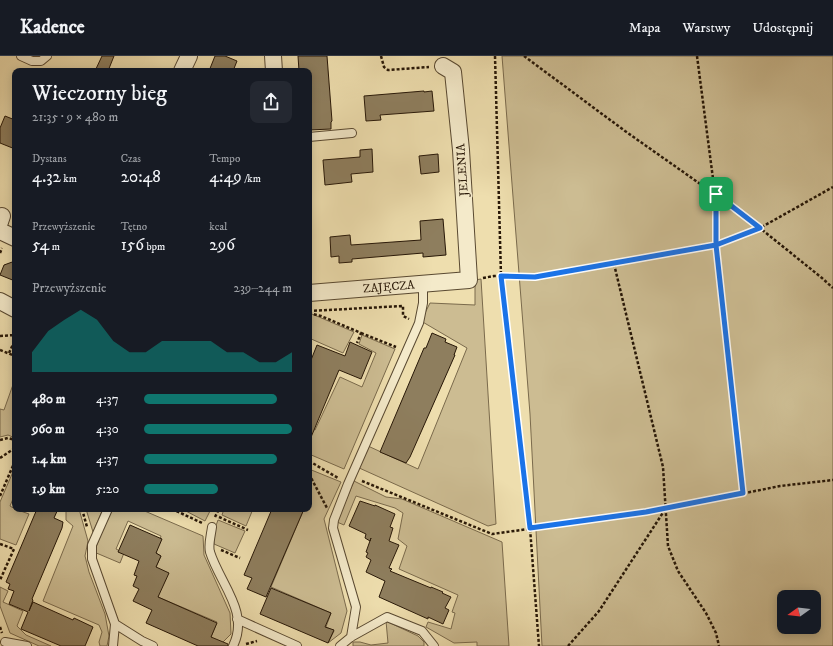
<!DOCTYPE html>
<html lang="pl">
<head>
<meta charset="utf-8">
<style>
  :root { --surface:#171b24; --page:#242831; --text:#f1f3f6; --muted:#9ea1a6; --line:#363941; --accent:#0f766e }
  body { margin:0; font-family:"IM FELL DW Pica",serif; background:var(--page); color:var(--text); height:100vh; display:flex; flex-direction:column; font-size:15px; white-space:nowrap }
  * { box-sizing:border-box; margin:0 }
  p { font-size:13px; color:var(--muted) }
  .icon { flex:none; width:22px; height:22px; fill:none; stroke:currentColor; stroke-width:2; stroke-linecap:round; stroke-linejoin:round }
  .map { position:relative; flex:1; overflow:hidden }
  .drawer { position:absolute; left:12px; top:12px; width:300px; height:444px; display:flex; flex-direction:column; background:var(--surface); border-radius:8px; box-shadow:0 2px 10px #0003 }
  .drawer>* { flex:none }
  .needle { width:26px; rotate:255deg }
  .tools { position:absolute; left:777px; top:534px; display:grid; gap:8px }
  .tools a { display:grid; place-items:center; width:44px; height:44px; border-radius:8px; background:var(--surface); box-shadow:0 2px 10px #0003; font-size:20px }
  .pin { position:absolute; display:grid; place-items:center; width:34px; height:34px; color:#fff; margin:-17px; border-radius:8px; box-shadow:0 2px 6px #0006 }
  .round { display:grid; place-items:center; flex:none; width:42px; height:42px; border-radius:8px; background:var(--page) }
  .summary { display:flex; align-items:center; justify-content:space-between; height:68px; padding:0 20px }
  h1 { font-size:22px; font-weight:600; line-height:30px }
  .stats { display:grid; grid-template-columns:repeat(3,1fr); gap:6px; height:68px; padding:4px 20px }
  .stats div { display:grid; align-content:center }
  .stats b { font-size:17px; font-weight:600 }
  .stats small { font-size:11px; font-weight:400 }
  .stats p { font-size:11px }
  .chart { height:112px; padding:8px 20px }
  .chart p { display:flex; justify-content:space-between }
  .chart svg { width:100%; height:72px; margin-top:4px; fill:var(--accent); opacity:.7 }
  ul { padding:0 20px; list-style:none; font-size:13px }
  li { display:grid; grid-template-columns:64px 48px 1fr; align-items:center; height:30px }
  li i { height:10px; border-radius:5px; background:var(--accent) }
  header { display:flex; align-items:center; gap:24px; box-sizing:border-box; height:56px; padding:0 20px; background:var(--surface); border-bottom:1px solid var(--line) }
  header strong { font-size:19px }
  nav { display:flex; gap:22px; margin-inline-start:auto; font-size:14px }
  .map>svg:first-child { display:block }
  .green { fill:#ccbc92; stroke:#7a6a4c; fill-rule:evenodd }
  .building { fill:#8e7e5e; stroke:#271707 }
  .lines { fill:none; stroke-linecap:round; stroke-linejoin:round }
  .service-casing { stroke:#594931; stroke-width:10 }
  .minor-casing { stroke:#594931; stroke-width:18 }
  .path { stroke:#271707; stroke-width:2.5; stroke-dasharray:3 2; stroke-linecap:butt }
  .service { stroke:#f4eaca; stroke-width:8 }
  .minor { stroke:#f4eaca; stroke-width:16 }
  .route-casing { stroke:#fff; stroke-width:8 }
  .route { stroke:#1a73e8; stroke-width:5 }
  .labels { text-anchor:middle; stroke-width:3.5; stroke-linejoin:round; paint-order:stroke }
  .street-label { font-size:12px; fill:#271707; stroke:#f4eaca }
</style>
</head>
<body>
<header>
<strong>Kadence</strong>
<nav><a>Mapa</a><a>Warstwy</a><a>Udostępnij</a></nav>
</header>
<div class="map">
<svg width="833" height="590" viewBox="0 0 833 590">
  <rect width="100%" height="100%" fill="#eedeae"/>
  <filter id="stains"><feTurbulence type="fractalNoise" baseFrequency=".005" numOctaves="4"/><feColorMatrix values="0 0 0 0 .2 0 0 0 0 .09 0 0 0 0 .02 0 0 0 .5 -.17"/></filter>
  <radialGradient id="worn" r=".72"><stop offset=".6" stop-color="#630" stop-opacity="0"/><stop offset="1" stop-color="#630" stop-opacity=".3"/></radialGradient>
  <path class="green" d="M 502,0 L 833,0 L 833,590 L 542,590 L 530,358 ZM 784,541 L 814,541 L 814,571 L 784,571 Z
    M 481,223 L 496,468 L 488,470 L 357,411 L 368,390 L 418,413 L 467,292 L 421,265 L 430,247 L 475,249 L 475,224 Z
    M 312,258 L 354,276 L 343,297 L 309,282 L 309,264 Z
    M 362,279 L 395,293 L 344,413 L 309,398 L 309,371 L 315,374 L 340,321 L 362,331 L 376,297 L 359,288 Z
    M 15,323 L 15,382 L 8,379 L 0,381 L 0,353 L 4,354 Z
    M 15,411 L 15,438 L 10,450 L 15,453 L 29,458 L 16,489 L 0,483 L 0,446 Z
    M 309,413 L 341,426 L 324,463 L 347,555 L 341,577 L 328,587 L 334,575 L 326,571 L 331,557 L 271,531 L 304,453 L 309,453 Z
    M 354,425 L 386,441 L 402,443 L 502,486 L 509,590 L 477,590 L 477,586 L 454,587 L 426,571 L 428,566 L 451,573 L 455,557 L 452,556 L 458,539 L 399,513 L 407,490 L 398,483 L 403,457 L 395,452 L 356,440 L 344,469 L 337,466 Z
    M 66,453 L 79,453 L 88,485 L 85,500 L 89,516 L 105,558 L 109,580 L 107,590 L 100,590 L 99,586 L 102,576 L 99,569 L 43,545 L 73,470 L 66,464 Z
    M 86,453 L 103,453 L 93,476 Z
    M 111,453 L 140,453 L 203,480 L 204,499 L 230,557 L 231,578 L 219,590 L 211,581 L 217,566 L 158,541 L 156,511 L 161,500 L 156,497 L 161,480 L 128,465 L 116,493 L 124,497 L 120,507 L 94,496 Z
    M 182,453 L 211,453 L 205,465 Z
    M 224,453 L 253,453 L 246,470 L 222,459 Z
    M 218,464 L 245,475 L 235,497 L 214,488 L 213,478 Z
    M 0,531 L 8,535 L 3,546 L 23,555 L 17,570 L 26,579 L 51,590 L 39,590 L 10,577 L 0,550 Z
    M 386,565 L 418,580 L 424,586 L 424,590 L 353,590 L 353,586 L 360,586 L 371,589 L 388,587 Z"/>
  <path class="building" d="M 102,0 L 114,0 L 108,15 L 95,15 Z
    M 215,0 L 225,0 L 237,5 L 233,15 L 209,15 Z
    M 298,0 L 327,0 L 332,65 L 331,66 L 331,73 L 309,74 L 309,15 L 299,15 Z
    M 424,35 L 424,36 L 432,35 L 434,55 L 380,59 L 381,64 L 366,65 L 364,40 Z
    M 5,60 L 15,64 L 15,93 L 0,87 L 0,72 Z
    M 372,93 L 373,116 L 351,118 L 352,126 L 325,129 L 323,104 L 360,101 L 360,94 Z
    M 438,98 L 439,116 L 421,118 L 419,100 Z
    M 443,163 L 446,199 L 423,201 L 423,197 L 352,203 L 352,206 L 339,207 L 339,200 L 331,201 L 330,181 L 350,179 L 351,189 L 421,184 L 420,165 Z
    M 15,205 L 15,225 L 0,219 L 4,209 Z
    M 432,277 L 446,283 L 445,286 L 457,291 L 454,299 L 455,299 L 410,401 L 406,407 L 380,396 L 424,292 L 426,292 Z
    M 350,286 L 372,296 L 361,323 L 339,314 L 309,386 L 309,309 L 317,289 L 345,300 Z
    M 360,445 L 375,450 L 375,449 L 395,458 L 390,471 L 393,472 L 389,485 L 399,489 L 389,512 L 392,513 L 390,515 L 431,532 L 431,531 L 443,536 L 442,537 L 451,541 L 445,552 L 449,554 L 443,568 L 428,561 L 428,563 L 379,541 L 385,525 L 366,516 L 371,504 L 366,501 L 368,497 L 366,496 L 371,482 L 370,485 L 365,482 L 366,478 L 349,470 Z
    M 37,453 L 58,453 L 54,462 L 63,466 L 62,472 L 32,543 L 33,544 L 29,555 L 33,546 L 73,564 L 74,562 L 93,571 L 85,590 L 61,590 L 21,573 L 28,556 L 9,548 L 14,535 L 8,533 L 10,528 L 6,526 Z
    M 272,453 L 304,453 L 266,541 L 247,533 L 252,522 L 244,519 Z
    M 130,469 L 162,483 L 156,497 L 161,500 L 156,511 L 169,517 L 158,541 L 217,567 L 211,581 L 228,588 L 228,590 L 198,590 L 146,567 L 152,554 L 133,545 L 139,533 L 133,530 L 137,520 L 134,519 L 139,505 L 118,496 Z
    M 271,532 L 331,557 L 325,571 L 334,574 L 328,587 L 260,558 Z"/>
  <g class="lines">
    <g class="service-casing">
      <path id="service" d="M 21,0 L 32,5 L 41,5 L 47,0
        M 309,81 L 352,77
        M 108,453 L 92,489 L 92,503 L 115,568
        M 212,471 C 211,479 208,489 210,496 C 220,528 250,556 233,590
        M 237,563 L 297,590
        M 351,581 L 356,551 L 333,472 L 334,464 L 348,428 L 419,267 L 423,247 L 423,228
        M 5,586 L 27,590
        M 113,590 L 115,568 L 142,585 L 153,590
        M 340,590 L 351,581 L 387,561 L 422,575 L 434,590"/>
    </g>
    <g class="minor-casing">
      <g id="minor">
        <path d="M 273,0 L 274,15"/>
        <path d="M 182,15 L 189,0"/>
        <path d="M 0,166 L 2,160"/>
        <path d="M 0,175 L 15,182"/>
        <path id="s1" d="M 309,237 L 469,224 L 461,94 L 453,16 L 443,10"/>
        <path d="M 0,245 L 15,253"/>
      </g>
    </g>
    <path class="path" d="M 381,0 L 384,11 L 388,14 L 429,11
      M 495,0 L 501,220 L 530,472 L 539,590
      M 524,0 L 625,75 L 740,156 L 822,222 L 833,232
      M 697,0 L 715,138 L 717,189 L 743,437
      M 0,197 L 2,192
      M 614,208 L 663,411 L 668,490 L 678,515 L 706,557 L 716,577 L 719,590
      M 483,222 L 494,220 L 535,221 L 717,189 L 760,172 L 833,131
      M 309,255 L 403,250 L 403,260 L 409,263
      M 309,257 L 321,260 L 361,277 L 357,287
      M 361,277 L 396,291
      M 0,280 L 15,279
      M 0,294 L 15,300
      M 9,297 L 15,284
      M 0,384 L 8,382 L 15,384
      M 0,402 L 15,392
      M 309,405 L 338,422
      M 309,418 L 327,452
      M 362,425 L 492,478 L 646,457 L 780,430 L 833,424
      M 0,440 L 15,405
      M 82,453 L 87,471
      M 172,453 L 202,467
      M 215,461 L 219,453
      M 219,461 L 248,474
      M 0,488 L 14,493 L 0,524
      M 221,494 L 240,502
      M 0,571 L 2,577
      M 246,588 L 257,585
      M 568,590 L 599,555 L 666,452"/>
    <use href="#service" class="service"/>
    <use href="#minor" class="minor"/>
  </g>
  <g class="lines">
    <g class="route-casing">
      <path id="route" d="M 716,138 L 716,189 L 535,221 L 501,220 L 530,472 L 646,456 L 743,437 L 716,189 L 760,172 L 716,138"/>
    </g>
    <use href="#route" class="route"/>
  </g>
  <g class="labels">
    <g class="street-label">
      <text transform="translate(462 114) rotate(-94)" y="4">JELENIA</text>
      <text dy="4" stroke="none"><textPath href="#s1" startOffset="80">ZAJĘCZA</textPath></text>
    </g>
  </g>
  <rect width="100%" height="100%" filter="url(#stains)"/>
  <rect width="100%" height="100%" fill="url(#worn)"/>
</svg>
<div class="tools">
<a><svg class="needle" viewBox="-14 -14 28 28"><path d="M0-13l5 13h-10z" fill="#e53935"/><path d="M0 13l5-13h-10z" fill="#9ea1a6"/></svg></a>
</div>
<div class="pin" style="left:716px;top:138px;background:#1e9e55"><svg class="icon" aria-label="arrive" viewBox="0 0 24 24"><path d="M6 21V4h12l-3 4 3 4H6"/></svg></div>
<section class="drawer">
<div class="summary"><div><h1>Wieczorny bieg</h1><p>21:35 · 9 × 480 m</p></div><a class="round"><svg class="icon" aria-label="share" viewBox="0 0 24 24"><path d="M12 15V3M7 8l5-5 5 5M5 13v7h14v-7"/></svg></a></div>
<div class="stats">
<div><p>Dystans</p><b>4.32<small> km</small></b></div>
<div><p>Czas</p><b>20:48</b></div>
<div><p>Tempo</p><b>4:49<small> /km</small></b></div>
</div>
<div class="stats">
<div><p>Przewyższenie</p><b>54<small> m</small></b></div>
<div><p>Tętno</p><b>156<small> bpm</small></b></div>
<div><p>kcal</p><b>296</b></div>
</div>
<div class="chart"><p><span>Przewyższenie</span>239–244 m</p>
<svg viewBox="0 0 160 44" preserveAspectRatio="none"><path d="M0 44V32L10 19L20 12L30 6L40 12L50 25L60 32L70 32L80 25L90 25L100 25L110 25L120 32L130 32L140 38L150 38L160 32V44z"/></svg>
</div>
<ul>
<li><b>480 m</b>4:37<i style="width:90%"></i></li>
<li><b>960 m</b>4:30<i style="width:100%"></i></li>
<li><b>1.4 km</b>4:37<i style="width:90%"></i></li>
<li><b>1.9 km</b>5:20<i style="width:50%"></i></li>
</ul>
</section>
</div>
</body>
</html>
